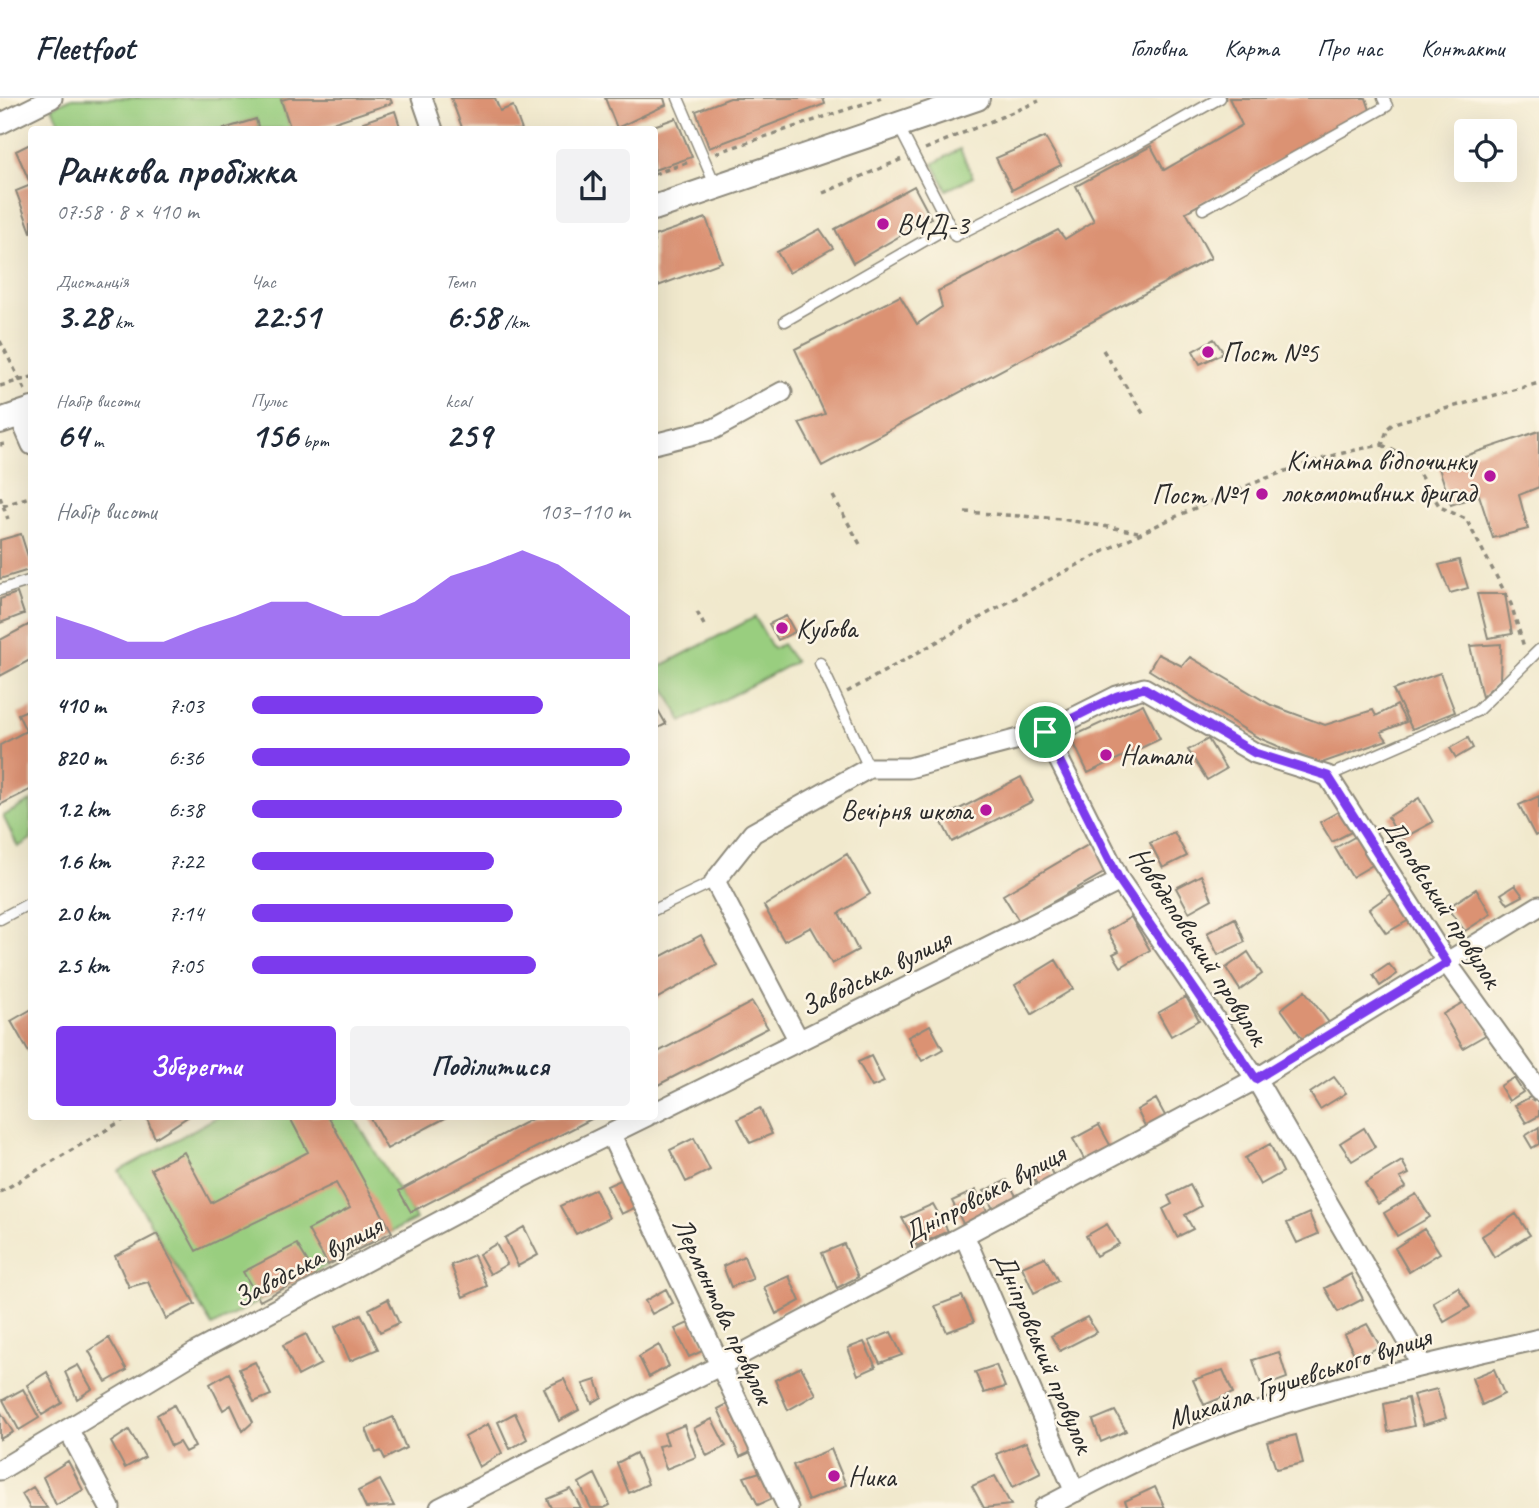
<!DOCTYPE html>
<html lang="uk">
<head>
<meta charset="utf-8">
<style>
  :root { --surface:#fff; --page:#f2f2f3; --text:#1f2937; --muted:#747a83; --line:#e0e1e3; --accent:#7c3aed }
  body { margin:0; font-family:Caveat,sans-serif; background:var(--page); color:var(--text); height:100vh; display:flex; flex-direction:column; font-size:26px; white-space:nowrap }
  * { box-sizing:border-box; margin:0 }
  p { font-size:23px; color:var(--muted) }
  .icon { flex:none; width:38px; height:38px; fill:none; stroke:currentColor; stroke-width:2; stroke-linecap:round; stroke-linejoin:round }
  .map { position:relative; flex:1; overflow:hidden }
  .drawer { position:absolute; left:28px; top:28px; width:630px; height:994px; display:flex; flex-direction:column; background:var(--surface); border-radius:7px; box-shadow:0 7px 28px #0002 }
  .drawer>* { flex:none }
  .controls { position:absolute; left:1454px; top:21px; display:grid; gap:14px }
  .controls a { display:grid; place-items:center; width:63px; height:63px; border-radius:7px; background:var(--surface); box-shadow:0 7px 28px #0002; font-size:35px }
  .pin { position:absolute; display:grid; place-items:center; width:60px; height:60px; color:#fff; margin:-30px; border:4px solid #fff; border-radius:50%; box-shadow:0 2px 7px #0007 }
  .round { display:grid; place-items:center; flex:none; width:74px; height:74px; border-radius:7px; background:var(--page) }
  .head { display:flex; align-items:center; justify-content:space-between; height:119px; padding:0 28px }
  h1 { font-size:38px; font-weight:700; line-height:52px }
  .figures { display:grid; grid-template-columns:repeat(3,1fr); gap:10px; height:119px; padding:7px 28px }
  .figures div { display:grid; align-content:center }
  .figures b { font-size:35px; font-weight:700 }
  .figures small { font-size:19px; font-weight:400 }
  .figures p { font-size:19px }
  .chart { height:196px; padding:14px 28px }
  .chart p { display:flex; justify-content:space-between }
  .chart svg { width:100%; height:126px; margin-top:7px; fill:var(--accent); opacity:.7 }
  .primary-button { display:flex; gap:14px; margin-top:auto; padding:14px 28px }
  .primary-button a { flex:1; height:80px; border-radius:7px; background:var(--accent); color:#fff; font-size:28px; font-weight:700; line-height:80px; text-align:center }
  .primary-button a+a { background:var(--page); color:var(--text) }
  ul { padding:0 28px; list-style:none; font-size:23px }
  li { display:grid; grid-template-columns:112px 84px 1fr; align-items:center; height:52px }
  li i { height:18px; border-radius:9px; background:var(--accent) }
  header { display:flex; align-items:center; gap:42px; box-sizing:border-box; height:98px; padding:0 35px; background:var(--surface); border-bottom:2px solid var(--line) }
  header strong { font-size:33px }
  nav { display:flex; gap:38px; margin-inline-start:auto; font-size:24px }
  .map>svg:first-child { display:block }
  .green { fill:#99ce7f; stroke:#627c55; stroke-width:2 }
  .building { fill:#db9273 }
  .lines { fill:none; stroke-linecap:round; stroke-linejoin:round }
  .service-casing { stroke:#8e8a7c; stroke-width:13 }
  .minor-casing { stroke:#8e8a7c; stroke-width:23 }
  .tertiary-casing { stroke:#8e8a7c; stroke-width:28 }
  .path { stroke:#8e8a7c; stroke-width:3.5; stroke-dasharray:5 5; stroke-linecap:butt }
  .service { stroke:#fff; stroke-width:10 }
  .minor { stroke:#fff; stroke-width:19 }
  .tertiary { stroke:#fff; stroke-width:24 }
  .route-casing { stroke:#fff; stroke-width:14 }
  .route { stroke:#7c3aed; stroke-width:9 }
  .poi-dot { fill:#b5179e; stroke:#fcf5e5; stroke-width:2.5 }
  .labels { text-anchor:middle; stroke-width:5; stroke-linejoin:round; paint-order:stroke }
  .poi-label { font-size:28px; fill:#2b2b2b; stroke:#fcf5e5; text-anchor:start }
  .street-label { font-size:28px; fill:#2b2b2b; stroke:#fcf5e5 }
</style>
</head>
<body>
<header>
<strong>Fleetfoot</strong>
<nav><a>Головна</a><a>Карта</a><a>Про нас</a><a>Контакти</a></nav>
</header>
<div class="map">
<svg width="1539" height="1410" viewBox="0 0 1539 1410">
  <rect width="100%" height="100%" fill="#fcf5e5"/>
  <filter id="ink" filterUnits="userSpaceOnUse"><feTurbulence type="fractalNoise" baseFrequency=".0143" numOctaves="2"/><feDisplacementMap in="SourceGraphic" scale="14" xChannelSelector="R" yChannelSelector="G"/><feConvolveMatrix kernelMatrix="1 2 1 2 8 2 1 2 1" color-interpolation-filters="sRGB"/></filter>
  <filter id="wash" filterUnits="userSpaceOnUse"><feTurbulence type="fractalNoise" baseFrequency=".00686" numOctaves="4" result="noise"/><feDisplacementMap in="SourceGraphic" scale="28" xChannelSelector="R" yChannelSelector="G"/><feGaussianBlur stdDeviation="1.57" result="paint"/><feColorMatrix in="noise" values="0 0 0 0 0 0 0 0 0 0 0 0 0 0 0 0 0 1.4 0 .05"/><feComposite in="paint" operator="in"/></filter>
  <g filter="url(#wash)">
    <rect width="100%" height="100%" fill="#f1e9cd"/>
    <path class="green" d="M 72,0 L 289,0 L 281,3 L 291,31 L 259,31 L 256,21 L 221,31 L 63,31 L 52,9 Z
      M 960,51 L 973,79 L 947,92 L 933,66 Z
      M 755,519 L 773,551 L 782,546 L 795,564 L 682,624 L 655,571 Z
      M 31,703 L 31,741 L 18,749 L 3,718 Z
      M 217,1019 L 354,1019 L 416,1121 L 212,1228 L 119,1073 Z"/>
    <g id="blocks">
      <path class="building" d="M 289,0 L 390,0 L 392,5 L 311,32 L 291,32 L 281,2 Z
        M 451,0 L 495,0 L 500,13 L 513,8 L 522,32 L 463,32 Z
        M 605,0 L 664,0 L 666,7 L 617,30 Z
        M 730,0 L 823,0 L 825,6 L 709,50 L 696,13 Z
        M 1229,0 L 1366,0 L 1370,12 L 1186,114 L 1211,160 L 822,368 L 799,325 L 825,316 L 795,251 L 900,198 L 917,226 L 942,209 L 938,193 L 1058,132 L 1065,141 L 1094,123 L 1076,88 L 1151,48 L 1164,72 L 1242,27 Z
        M 395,13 L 401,32 L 366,32 L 363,24 Z
        M 676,20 L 692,59 L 654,72 L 654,32 L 645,31 Z
        M 256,21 L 259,32 L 223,32 L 223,31 Z
        M 1045,39 L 1061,67 L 1012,92 L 996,60 Z
        M 32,45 L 32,134 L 31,134 L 16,93 L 31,87 L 16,53 Z
        M 914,88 L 931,120 L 853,165 L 835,131 Z
        M 706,120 L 722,164 L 658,188 L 654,178 L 654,138 Z
        M 820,131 L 833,150 L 789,175 L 777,154 Z
        M 1214,241 L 1224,255 L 1200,266 L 1193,253 Z
        M 1539,333 L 1539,389 L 1519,397 L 1528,431 L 1493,440 L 1479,397 L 1451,407 L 1438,367 Z
        M 21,436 L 32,471 L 0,481 L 0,442 Z
        M 1459,462 L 1468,490 L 1450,495 L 1439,467 Z
        M 17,495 L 24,516 L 0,525 L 0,501 Z
        M 1477,496 L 1505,496 L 1512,536 L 1488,540 Z
        M 786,518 L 795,534 L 778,542 L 769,526 Z
        M 32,525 L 32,561 L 0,578 L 0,542 Z
        M 1501,546 L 1500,582 L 1482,599 L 1470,548 Z
        M 1158,556 L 1182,568 L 1190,559 L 1271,607 L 1325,627 L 1373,612 L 1376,618 L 1397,607 L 1406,624 L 1381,634 L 1387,642 L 1319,666 L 1257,639 L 1149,572 Z
        M 1440,575 L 1455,614 L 1412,631 L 1393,592 Z
        M 654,605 L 666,626 L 654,632 Z
        M 1143,606 L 1160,641 L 1088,675 L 1071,639 Z
        M 32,610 L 32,691 L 0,707 L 0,647 L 26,633 L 18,616 Z
        M 1468,640 L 1473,650 L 1456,660 L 1450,650 Z
        M 1208,641 L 1226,671 L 1207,682 L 1188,652 Z
        M 1021,679 L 1033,703 L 952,744 L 940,721 Z
        M 1539,698 L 1539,736 L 1535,738 L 1519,707 Z
        M 1419,700 L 1433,724 L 1400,742 L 1388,719 Z
        M 1343,711 L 1355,732 L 1332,744 L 1320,724 Z
        M 1174,734 L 1187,758 L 1163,770 L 1150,745 Z
        M 1358,737 L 1376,765 L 1352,779 L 1335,750 Z
        M 1093,744 L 1109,772 L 1019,823 L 1003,797 Z
        M 847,756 L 870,796 L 839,815 L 858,852 L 832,866 L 811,829 L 784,843 L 764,808 Z
        M 1201,777 L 1212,801 L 1189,814 L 1176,790 Z
        M 1515,787 L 1523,798 L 1508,806 L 1501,796 Z
        M 1476,791 L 1491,816 L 1465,833 L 1447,810 Z
        M 1392,795 L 1411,821 L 1386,835 L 1369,811 Z
        M 1131,819 L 1150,852 L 1121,869 L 1113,856 L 1119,853 L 1107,833 Z
        M 1235,820 L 1245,844 L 1218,857 L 1207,835 Z
        M 701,837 L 717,867 L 654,902 L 654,862 Z
        M 1248,854 L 1262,876 L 1240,892 L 1226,870 Z
        M 1056,862 L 1073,891 L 1032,916 L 1015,887 Z
        M 1389,866 L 1397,876 L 1380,888 L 1373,877 Z
        M 1305,893 L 1330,926 L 1303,942 L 1281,911 Z
        M 1186,899 L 1199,922 L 1171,938 L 1158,915 Z
        M 1467,902 L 1489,935 L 1463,950 L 1443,916 Z
        M 752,904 L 768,930 L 654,989 L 654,956 Z
        M 32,911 L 32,960 L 11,923 Z
        M 930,927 L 943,951 L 922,963 L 908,939 Z
        M 871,958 L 884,984 L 872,989 L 858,964 Z
        M 1334,979 L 1346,995 L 1320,1011 L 1310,995 Z
        M 1514,980 L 1523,994 L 1509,1003 L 1500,988 Z
        M 1534,997 L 1539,1005 L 1539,1018 L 1526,1025 L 1515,1007 Z
        M 1156,1001 L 1168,1023 L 1148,1034 L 1137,1012 Z
        M 760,1010 L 772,1036 L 750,1045 L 738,1021 Z
        M 150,1018 L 189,1018 L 155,1040 L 147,1021 Z
        M 289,1018 L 328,1018 L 392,1134 L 328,1167 L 308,1132 L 350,1110 L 336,1085 L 196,1153 L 151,1071 L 184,1054 L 211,1105 L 308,1054 Z
        M 369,1018 L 449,1018 L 387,1051 Z
        M 537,1018 L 597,1018 L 411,1114 L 399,1093 Z
        M 1099,1027 L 1114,1054 L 1088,1068 L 1073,1041 Z
        M 1539,1029 L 1539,1046 L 1532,1050 L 1525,1038 Z
        M 1364,1030 L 1375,1049 L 1352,1063 L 1340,1045 Z
        M 694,1040 L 710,1072 L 686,1084 L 670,1052 Z
        M 1270,1046 L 1283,1074 L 1260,1087 L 1245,1060 Z
        M 1045,1061 L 1056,1083 L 1040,1093 L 1029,1070 Z
        M 1402,1063 L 1409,1076 L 1400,1080 L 1406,1089 L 1378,1106 L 1365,1085 Z
        M 625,1080 L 639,1108 L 621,1116 L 607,1088 Z
        M 1007,1082 L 1019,1103 L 995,1115 L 984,1093 Z
        M 1190,1087 L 1201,1108 L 1185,1117 L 1193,1131 L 1177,1139 L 1163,1111 L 1172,1106 L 1168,1098 Z
        M 595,1091 L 609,1120 L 576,1136 L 560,1108 Z
        M 976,1092 L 990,1119 L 965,1130 L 952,1103 Z
        M 1416,1096 L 1430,1119 L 1397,1138 L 1384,1115 Z
        M 933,1106 L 948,1133 L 917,1148 L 902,1120 Z
        M 1309,1115 L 1318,1136 L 1297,1145 L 1287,1125 Z
        M 1516,1116 L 1530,1137 L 1494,1159 L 1482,1138 Z
        M 1107,1126 L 1119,1146 L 1096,1158 L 1086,1138 Z
        M 524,1129 L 538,1157 L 518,1168 L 505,1140 Z
        M 1424,1131 L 1440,1155 L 1409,1174 L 1395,1150 Z
        M 157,1136 L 195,1206 L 166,1221 L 148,1184 L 129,1189 L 115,1158 Z
        M 297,1146 L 314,1174 L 260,1203 L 243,1174 Z
        M 496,1146 L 507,1166 L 490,1176 L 479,1156 Z
        M 844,1146 L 858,1179 L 837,1190 L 822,1155 Z
        M 474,1157 L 487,1188 L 463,1199 L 451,1167 Z
        M 744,1158 L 753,1181 L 731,1189 L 723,1168 Z
        M 1045,1159 L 1058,1183 L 1034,1195 L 1022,1169 Z
        M 1351,1176 L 1363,1201 L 1338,1214 L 1325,1190 Z
        M 789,1178 L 800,1203 L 776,1216 L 764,1189 Z
        M 1458,1189 L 1470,1209 L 1444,1224 L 1433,1204 Z
        M 666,1191 L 673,1205 L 652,1216 L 645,1203 Z
        M 962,1198 L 974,1224 L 947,1234 L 935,1208 Z
        M 388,1201 L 399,1225 L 380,1234 L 369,1211 Z
        M 361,1216 L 378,1251 L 350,1263 L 335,1229 Z
        M 1087,1219 L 1097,1234 L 1060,1253 L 1051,1238 Z
        M 693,1223 L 707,1251 L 689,1259 L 675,1231 Z
        M 1367,1226 L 1380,1248 L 1357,1261 L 1344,1237 Z
        M 891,1234 L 902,1257 L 880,1265 L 869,1243 Z
        M 306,1236 L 321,1266 L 298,1278 L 283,1247 Z
        M 109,1240 L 127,1272 L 106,1284 L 89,1253 Z
        M 864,1244 L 876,1269 L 858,1277 L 848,1250 Z
        M 659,1247 L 669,1268 L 649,1279 L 639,1259 Z
        M 1279,1254 L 1287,1280 L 1262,1289 L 1253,1262 Z
        M 255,1264 L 271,1297 L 254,1304 L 239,1271 Z
        M 78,1267 L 92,1291 L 77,1301 L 65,1274 Z
        M 996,1267 L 1005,1289 L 984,1295 L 975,1274 Z
        M 801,1269 L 816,1296 L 788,1312 L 775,1282 Z
        M 1494,1271 L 1504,1296 L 1482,1307 L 1472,1280 Z
        M 1223,1272 L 1233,1295 L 1204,1307 L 1193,1282 Z
        M 47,1274 L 62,1305 L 42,1317 L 27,1287 Z
        M 229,1275 L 253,1324 L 243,1333 L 231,1307 L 223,1312 L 210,1286 Z
        M 564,1281 L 579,1312 L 559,1323 L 544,1290 Z
        M 596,1282 L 602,1299 L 592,1305 L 583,1286 Z
        M 23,1291 L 39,1320 L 19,1332 L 3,1302 Z
        M 1437,1291 L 1446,1320 L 1423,1327 L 1413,1297 Z
        M 1408,1300 L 1414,1328 L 1388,1334 L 1384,1306 Z
        M 731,1304 L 755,1352 L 740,1359 L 718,1311 Z
        M 174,1307 L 195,1349 L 185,1354 L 179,1344 L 171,1348 L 157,1317 Z
        M 0,1313 L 13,1334 L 0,1341 Z
        M 1115,1313 L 1126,1333 L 1101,1344 L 1093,1322 Z
        M 515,1315 L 527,1341 L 510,1351 L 498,1324 Z
        M 393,1319 L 406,1350 L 385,1361 L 381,1353 L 376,1355 L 366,1331 Z
        M 712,1321 L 726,1348 L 707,1358 L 694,1330 Z
        M 488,1326 L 502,1355 L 479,1369 L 465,1339 Z
        M 684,1327 L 696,1359 L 666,1371 L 658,1348 L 668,1346 L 664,1335 Z
        M 129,1332 L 145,1359 L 125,1370 L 111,1344 Z
        M 1296,1337 L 1303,1365 L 1276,1371 L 1267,1344 Z
        M 1026,1344 L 1041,1375 L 1013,1389 L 996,1356 Z
        M 831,1351 L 846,1387 L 808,1403 L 793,1367 Z
        M 636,1355 L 648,1386 L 629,1395 L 617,1365 Z
        M 68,1363 L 83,1392 L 56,1407 L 43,1379 Z
        M 763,1373 L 776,1399 L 758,1407 L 744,1379 Z
        M 595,1376 L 610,1407 L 604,1410 L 591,1410 L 579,1385 Z
        M 995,1378 L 1011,1407 L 984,1410 L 972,1388 Z
        M 380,1382 L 394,1408 L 366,1410 L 358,1393 Z
        M 33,1389 L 47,1410 L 30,1410 L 22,1396 Z
        M 1155,1389 L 1165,1410 L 1128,1410 L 1125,1403 Z
        M 571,1391 L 581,1410 L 551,1410 L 547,1401 Z"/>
    </g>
  </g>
  <g filter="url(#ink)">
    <use href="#blocks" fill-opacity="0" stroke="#8e8a7c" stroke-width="2"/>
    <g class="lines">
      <g class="service-casing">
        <path id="service" d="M 678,0 L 716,89
          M 898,27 L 955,138 L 1140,45 L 1220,0
          M 1203,111 L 1387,8 L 1383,0
          M 785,223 L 950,128
          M 0,492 L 32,482
          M 820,565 L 869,670
          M 1328,678 L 1477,613 L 1539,552
          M 654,812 L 715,783
          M 0,821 L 32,804"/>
      </g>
      <g class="minor-casing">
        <path id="minor" d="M 422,0 L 433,32
          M 0,26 L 52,0
          M 19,317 L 32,347
          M 654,346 L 714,331 L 782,294
          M 1045,634 L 1120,783 L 1256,981 L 1422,1267
          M 799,943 L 715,783 L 753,735 L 869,670 L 909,670 L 1045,634 L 1117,598 L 1144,590 L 1255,655 L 1328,678 L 1447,865 L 1539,993
          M 654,1015 L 1120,783
          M 611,1037 L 788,1410
          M 964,1137 L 1075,1394
          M 68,1331 L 110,1410
          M 0,1372 L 196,1254 L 521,1080 L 647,1018
          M 440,1410 L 719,1268 L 1256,981 L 1539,808
          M 1044,1410 C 1093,1384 1143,1358 1194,1338 C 1305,1293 1423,1267 1539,1241"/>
      </g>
      <g class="tertiary-casing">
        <path id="tertiary" d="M 654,110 L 977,0
          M 0,323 L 32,312"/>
      </g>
      <path class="path" d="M 925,51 L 1039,3
        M 716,55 L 881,0
        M 654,76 L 692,63
        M 823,95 L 902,61
        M 0,243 L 26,294
        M 1103,252 L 1144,317
        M 0,288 L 32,279
        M 0,347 L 9,345
        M 1382,347 L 1409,360 L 1440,409 L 1466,421 L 1511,506 L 1524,549
        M 833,398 L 861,448
        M 0,399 L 8,421
        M 3,408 L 32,398
        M 965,414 L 1061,421 L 1138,434
        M 697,514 L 704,527
        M 847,594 C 969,527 1088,455 1216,401 C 1270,378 1324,356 1382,347 L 1388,330 L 1394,325 L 1539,285
        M 0,1094 L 130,1018"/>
      <use href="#service" class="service"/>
      <use href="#minor" class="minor"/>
      <use href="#tertiary" class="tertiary"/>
    </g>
  </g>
  <g class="lines" filter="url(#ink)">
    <g class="route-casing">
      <path id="route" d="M 1144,590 L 1255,655 L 1328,678 L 1447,865 L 1256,981 L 1120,783 L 1045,634 L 1117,598 Z"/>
    </g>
    <use href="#route" class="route"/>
  </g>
  <g class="poi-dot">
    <circle cx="883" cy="126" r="7"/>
    <circle cx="1208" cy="254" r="7"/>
    <circle cx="1490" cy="378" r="7"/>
    <circle cx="1262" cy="396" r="7"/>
    <circle cx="782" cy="530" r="7"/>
    <circle cx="1106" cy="657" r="7"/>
    <circle cx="986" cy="712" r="7"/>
    <circle cx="834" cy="1378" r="7"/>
  </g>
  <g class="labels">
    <g class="poi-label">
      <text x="897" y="136">ВЧД-3</text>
      <text x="1222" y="264">Пост №5</text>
      <text x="1476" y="372" text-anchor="end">Кімната відпочинку<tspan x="1476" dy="32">локомотивних бригад</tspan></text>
      <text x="1248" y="406" text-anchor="end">Пост №1</text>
      <text x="796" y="540">Кубова</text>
      <text x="1120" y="667">Натали</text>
      <text x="972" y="722" text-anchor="end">Вечірня школа</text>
      <text x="848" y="1388">Ника</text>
    </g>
    <g class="street-label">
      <text transform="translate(1443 804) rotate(57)" y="10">Деповський провулок</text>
      <text transform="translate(1200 847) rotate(57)" y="10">Новодеповський провулок</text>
      <text transform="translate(875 874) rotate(-26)" y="10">Заводська вулиця</text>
      <text transform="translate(983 1095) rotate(-28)" y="10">Дніпровська вулиця</text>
      <text transform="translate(307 1163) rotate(-28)" y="10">Заводська вулиця</text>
      <text transform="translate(724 1212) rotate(65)" y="10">Лермонтова провулок</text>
      <text transform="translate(1045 1254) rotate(67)" y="10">Дніпровський провулок</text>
      <text transform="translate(1299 1279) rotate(-18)" y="10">Михайла Грушевського вулиця</text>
    </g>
  </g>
</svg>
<div class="controls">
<a><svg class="icon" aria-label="locate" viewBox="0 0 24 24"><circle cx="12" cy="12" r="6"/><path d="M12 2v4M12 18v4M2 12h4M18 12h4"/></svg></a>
</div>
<div class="pin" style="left:1045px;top:634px;background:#1e9e55"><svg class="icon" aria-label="arrive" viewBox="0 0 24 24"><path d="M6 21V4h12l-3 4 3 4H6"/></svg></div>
<section class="drawer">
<div class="head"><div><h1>Ранкова пробіжка</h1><p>07:58 · 8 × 410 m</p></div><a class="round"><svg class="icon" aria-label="share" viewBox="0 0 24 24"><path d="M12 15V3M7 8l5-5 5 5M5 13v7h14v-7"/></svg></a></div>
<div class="figures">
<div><p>Дистанція</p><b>3.28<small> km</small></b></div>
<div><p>Час</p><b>22:51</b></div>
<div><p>Темп</p><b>6:58<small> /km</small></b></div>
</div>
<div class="figures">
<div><p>Набір висоти</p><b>64<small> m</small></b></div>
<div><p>Пульс</p><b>156<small> bpm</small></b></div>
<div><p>kcal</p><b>259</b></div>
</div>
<div class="chart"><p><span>Набір висоти</span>103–110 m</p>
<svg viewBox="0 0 160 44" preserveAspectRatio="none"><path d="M0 44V29L10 33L20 38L30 38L40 33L50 29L60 24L70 24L80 29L90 29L100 24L110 15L120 11L130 6L140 11L150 20L160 29V44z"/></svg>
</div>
<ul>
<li><b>410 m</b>7:03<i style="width:77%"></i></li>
<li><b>820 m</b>6:36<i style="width:100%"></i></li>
<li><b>1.2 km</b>6:38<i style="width:98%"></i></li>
<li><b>1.6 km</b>7:22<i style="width:64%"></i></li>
<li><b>2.0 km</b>7:14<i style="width:69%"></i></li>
<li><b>2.5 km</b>7:05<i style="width:75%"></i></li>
</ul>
<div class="primary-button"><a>Зберегти</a><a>Поділитися</a></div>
</section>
</div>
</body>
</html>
